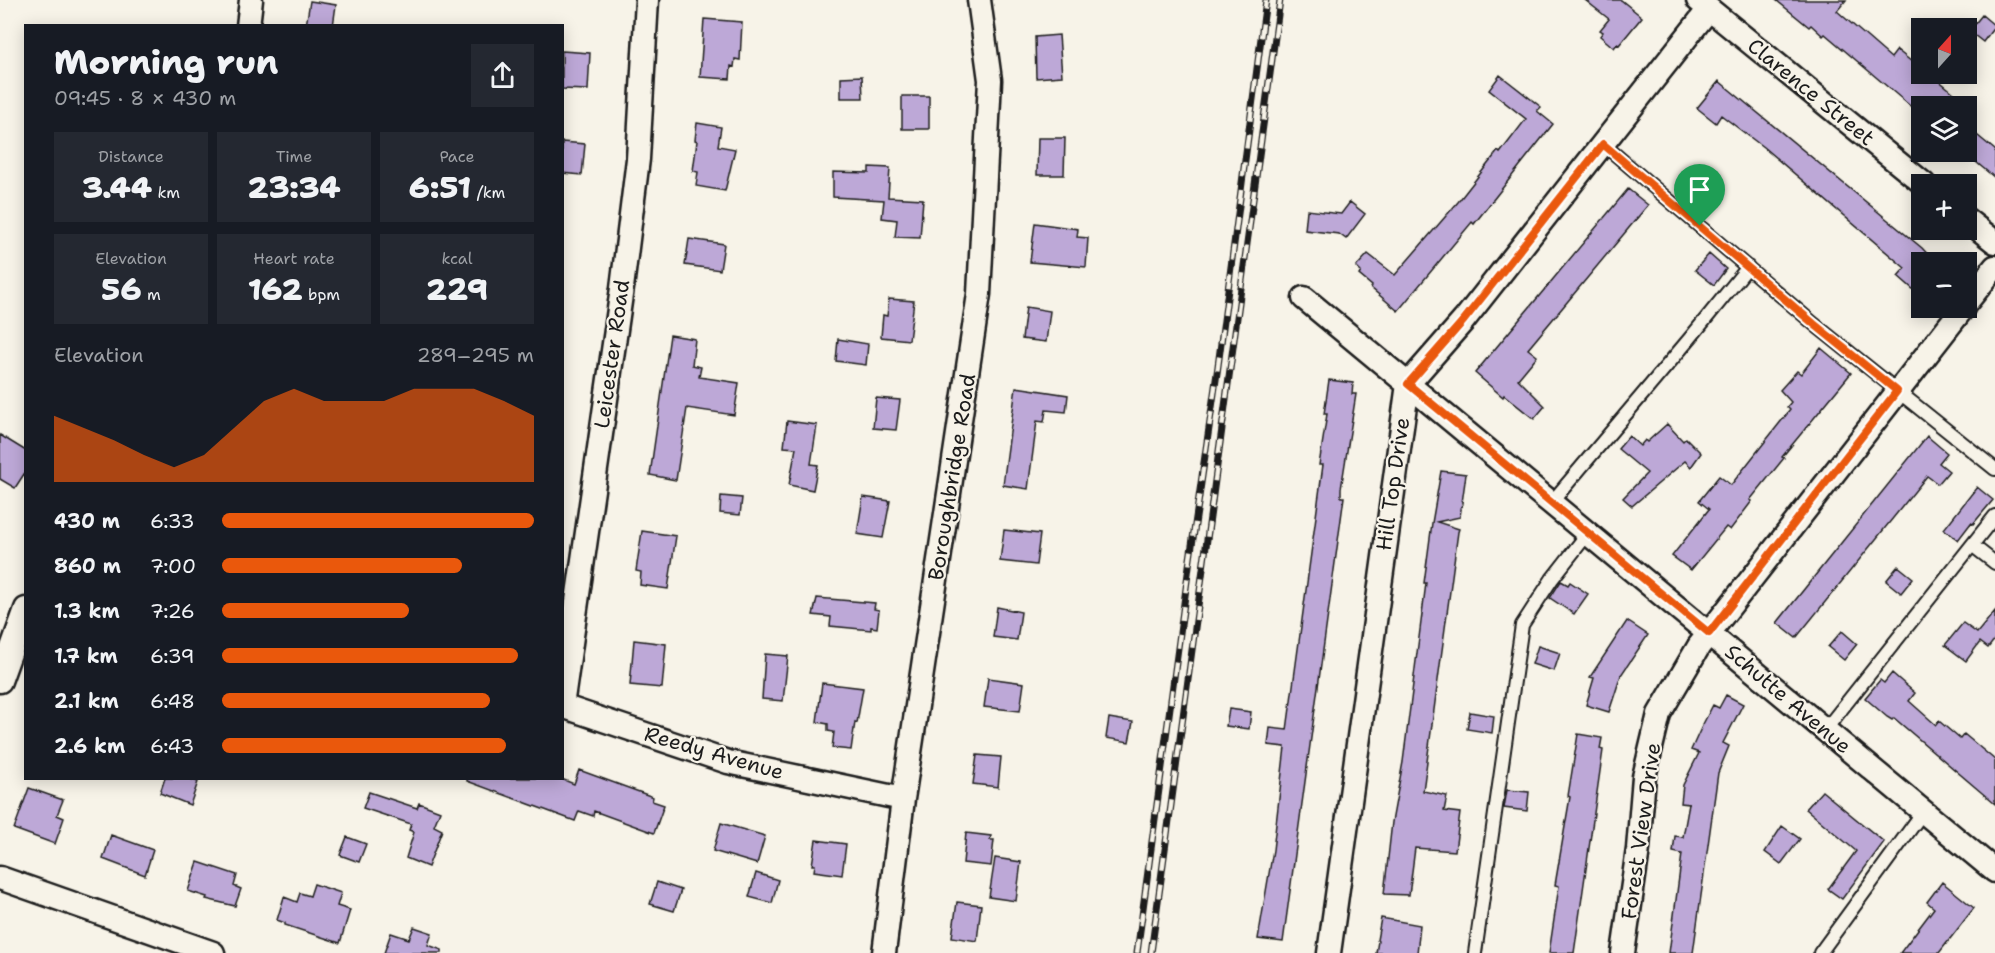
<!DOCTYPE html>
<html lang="en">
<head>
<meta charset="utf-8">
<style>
  :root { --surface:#171b24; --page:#242831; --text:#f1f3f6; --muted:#9ea1a6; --accent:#ea580c }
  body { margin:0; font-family:"Shantell Sans",sans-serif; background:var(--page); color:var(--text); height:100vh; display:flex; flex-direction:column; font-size:22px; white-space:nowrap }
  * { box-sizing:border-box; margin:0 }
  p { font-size:20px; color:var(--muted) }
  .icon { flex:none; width:33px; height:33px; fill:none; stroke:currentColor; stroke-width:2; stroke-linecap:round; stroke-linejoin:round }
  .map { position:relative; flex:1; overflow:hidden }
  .details { position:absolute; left:24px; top:24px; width:540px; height:756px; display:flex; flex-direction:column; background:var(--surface); border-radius:0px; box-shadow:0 3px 15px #0003 }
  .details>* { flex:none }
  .needle { width:39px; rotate:21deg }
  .tools { position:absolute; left:1911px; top:18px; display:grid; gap:12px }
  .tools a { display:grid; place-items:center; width:66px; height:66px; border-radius:0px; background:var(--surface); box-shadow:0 3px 15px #0003; font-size:30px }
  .pin { position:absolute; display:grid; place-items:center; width:51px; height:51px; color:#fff; margin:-62px -26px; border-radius:50% 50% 50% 0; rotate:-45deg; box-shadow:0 0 6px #0007 }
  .pin .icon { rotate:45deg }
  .round { display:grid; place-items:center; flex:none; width:63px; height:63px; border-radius:0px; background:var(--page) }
  .headline { display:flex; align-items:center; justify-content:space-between; height:102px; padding:0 30px }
  h1 { font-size:33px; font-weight:800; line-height:45px }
  .metrics { display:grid; grid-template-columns:repeat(3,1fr); gap:9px; height:102px; padding:6px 30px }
  .metrics div { display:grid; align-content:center; border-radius:0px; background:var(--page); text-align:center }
  .metrics b { font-size:30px; font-weight:800 }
  .metrics small { font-size:16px; font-weight:400 }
  .metrics p { font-size:16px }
  .chart { height:168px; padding:12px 30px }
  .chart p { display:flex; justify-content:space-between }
  .chart svg { width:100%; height:108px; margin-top:6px; fill:var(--accent); opacity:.7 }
  ul { padding:0 30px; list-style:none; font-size:20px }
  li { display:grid; grid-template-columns:96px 72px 1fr; align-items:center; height:45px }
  li i { height:15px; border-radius:8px; background:var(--accent) }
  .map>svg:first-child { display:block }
  .building { fill:#bda8d7; stroke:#1c1c1c; stroke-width:1.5 }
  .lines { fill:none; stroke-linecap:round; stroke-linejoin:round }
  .service-casing { stroke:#1c1c1c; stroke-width:16 }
  .minor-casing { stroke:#1c1c1c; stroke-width:27 }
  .service { stroke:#f7f3e8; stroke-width:12 }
  .minor { stroke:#f7f3e8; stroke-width:22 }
  .rail-casing { stroke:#1c1c1c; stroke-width:7 }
  .rail { stroke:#f7f3e8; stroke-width:4.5; stroke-dasharray:14; stroke-linecap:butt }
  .route-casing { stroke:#fff; stroke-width:12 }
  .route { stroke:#ea580c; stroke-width:8 }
  .labels { text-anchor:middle; stroke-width:4.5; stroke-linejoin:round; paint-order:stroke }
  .street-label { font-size:21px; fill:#1c1c1c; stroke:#f7f3e8 }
</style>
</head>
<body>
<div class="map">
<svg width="1995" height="953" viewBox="0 0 1995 953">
  <rect width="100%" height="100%" fill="#f7f3e8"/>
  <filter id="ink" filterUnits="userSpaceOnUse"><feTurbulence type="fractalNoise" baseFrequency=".0167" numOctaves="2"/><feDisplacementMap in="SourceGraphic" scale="12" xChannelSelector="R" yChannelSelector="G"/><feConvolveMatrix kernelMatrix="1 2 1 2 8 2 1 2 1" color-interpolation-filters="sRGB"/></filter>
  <g filter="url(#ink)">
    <path class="building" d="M 1585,0 L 1621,0 L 1642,17 L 1619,45 L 1617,44 L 1614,48 L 1600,36 L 1603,32 L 1600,30 L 1609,19 Z
      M 1776,0 L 1846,0 L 1837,11 L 1891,58 L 1897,50 L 1922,70 L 1922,74 L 1926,74 L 1930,77 L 1932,75 L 1954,93 L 1943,106 L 1922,106 L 1922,116 L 1825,34 L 1823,36 L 1811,25 L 1809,27 Z
      M 310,1 L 336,5 L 333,26 L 306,26 Z
      M 1982,15 L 1995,26 L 1983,42 L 1969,31 Z
      M 704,19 L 742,22 L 740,60 L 735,59 L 734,67 L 731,66 L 730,79 L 700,77 Z
      M 1059,35 L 1062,76 L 1036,78 L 1035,37 Z
      M 562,51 L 590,53 L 588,90 L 562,89 Z
      M 1500,75 L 1541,107 L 1537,111 L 1553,124 L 1474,224 L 1472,222 L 1398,311 L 1371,288 L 1372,286 L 1359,275 L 1361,272 L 1356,267 L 1368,254 L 1395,275 L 1458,202 L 1498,151 L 1500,153 L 1526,119 L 1489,90 Z
      M 862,76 L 863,98 L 841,98 L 841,77 Z
      M 1719,81 L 1922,248 L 1935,262 L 1922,262 L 1922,297 L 1898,276 L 1905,268 L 1763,147 L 1721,115 L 1716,123 L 1697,108 Z
      M 902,96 L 929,96 L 929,129 L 902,129 Z
      M 697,123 L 721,127 L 718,146 L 735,149 L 725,191 L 696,186 L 698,172 L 693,171 L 697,141 L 695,140 Z
      M 1966,126 L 1995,150 L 1995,178 L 1964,152 L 1966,152 Z
      M 1038,138 L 1065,138 L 1064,175 L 1037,175 Z
      M 562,142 L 585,144 L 582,175 L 562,173 Z
      M 869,167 L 890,168 L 888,197 L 923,199 L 920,238 L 895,237 L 897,220 L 882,218 L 884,200 L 833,197 L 833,172 L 869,173 Z
      M 1628,189 L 1648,205 L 1528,349 L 1537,356 L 1518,379 L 1545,406 L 1534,419 L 1504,395 L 1503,397 L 1475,373 Z
      M 1350,202 L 1365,214 L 1346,239 L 1339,234 L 1305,230 L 1307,210 L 1341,214 Z
      M 1035,223 L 1078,229 L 1077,237 L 1088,238 L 1086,267 L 1030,262 Z
      M 689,239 L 724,244 L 720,270 L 685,265 Z
      M 1709,254 L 1726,269 L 1714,285 L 1695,270 Z
      M 889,299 L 914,301 L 909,340 L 881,337 L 883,315 L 887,316 Z
      M 1026,307 L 1050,311 L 1046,342 L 1022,339 Z
      M 670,335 L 695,339 L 692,365 L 701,367 L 699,377 L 739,383 L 734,415 L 687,408 L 676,480 L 650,475 Z
      M 838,339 L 868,344 L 866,365 L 836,361 Z
      M 1821,348 L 1851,373 L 1782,457 L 1784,458 L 1750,500 L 1752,501 L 1730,530 L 1726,527 L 1691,570 L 1672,556 L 1709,509 L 1699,501 L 1719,476 L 1731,485 L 1756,453 L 1790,410 L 1787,407 L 1791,402 L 1780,390 L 1797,371 L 1801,374 Z
      M 1329,380 L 1353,383 L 1352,394 L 1356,394 L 1341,489 L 1341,497 L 1344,497 L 1283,942 L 1258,939 L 1273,850 L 1285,747 L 1268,745 L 1270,728 L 1287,730 L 1323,465 L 1319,465 L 1327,414 L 1324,414 Z
      M 1016,387 L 1068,395 L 1066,412 L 1046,410 L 1044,422 L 1037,421 L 1028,489 L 1003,485 Z
      M 876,398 L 900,400 L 896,430 L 873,428 Z
      M 787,421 L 817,425 L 811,464 L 818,465 L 813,490 L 789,485 L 796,448 L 784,447 Z
      M 1667,424 L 1683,441 L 1686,438 L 1701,453 L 1691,467 L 1685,461 L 1632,506 L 1623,498 L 1647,473 L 1618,449 L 1629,436 L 1640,446 L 1645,440 L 1647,442 Z
      M 0,435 L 26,451 L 26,471 L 15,488 L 0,479 Z
      M 1927,436 L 1947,453 L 1939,463 L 1949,471 L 1938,484 L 1927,476 L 1796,638 L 1777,623 Z
      M 1441,471 L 1466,474 L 1460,517 L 1437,522 L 1459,529 L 1458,532 L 1423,791 L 1447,796 L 1444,811 L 1460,813 L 1455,851 L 1415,848 L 1409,895 L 1384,894 L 1392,822 L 1403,762 L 1426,583 L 1424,583 L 1432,523 Z
      M 1977,487 L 1993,500 L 1973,524 L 1971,523 L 1958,540 L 1944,529 Z
      M 721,496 L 742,498 L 740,515 L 720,513 Z
      M 863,497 L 890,501 L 883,538 L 857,534 Z
      M 1004,530 L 1040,534 L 1036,565 L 1000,561 Z
      M 642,531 L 676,536 L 668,589 L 640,585 L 641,572 L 636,571 Z
      M 1898,566 L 1913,578 L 1901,593 L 1886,581 Z
      M 1561,581 L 1568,585 L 1570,582 L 1588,594 L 1574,614 L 1550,598 Z
      M 817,598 L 875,603 L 874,609 L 879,610 L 877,628 L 871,627 L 871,630 L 830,626 L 831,617 L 813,615 Z
      M 997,607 L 1021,612 L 1017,640 L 993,637 Z
      M 1995,611 L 1995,639 L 1988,648 L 1980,642 L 1966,661 L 1945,645 L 1963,623 L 1977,633 Z
      M 1627,621 L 1648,635 L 1621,675 L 1609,712 L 1586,705 L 1594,678 L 1590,677 Z
      M 1842,631 L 1857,644 L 1844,660 L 1828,647 Z
      M 634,640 L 666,644 L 662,688 L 630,685 Z
      M 1538,646 L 1560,653 L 1554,671 L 1532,664 Z
      M 765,654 L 788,656 L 783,701 L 762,699 Z
      M 1892,673 L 1915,693 L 1909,701 L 1936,725 L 1939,721 L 1960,739 L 1964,734 L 1995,760 L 1995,804 L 1894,718 L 1892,720 L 1887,717 L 1865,698 L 1880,680 L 1884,683 Z
      M 988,678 L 1024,683 L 1020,711 L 984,707 Z
      M 822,683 L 863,688 L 857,723 L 855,722 L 851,750 L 832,748 L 834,732 L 828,731 L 828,724 L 817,722 Z
      M 1726,695 L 1743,704 L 1723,743 L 1729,746 L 1718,773 L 1693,953 L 1669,953 L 1682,854 L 1673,852 L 1675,836 L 1683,837 L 1689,804 L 1681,803 L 1683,785 L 1699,753 L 1691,750 L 1702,726 L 1713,705 L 1719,708 Z
      M 1229,709 L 1251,712 L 1249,729 L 1226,726 Z
      M 1470,712 L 1494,716 L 1492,733 L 1467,729 Z
      M 1109,718 L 1133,722 L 1129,742 L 1106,738 Z
      M 1578,734 L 1602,738 L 1600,749 L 1603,750 L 1574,953 L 1549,953 L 1559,886 L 1555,885 L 1570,797 L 1568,796 Z
      M 977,755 L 1001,757 L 998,787 L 973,784 Z
      M 579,770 L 653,797 L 652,801 L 664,805 L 654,833 L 594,811 L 593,816 L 579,811 L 575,821 L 467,781 L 467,778 L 559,778 L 574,784 Z
      M 165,778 L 188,778 L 198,782 L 190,805 L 160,793 Z
      M 29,788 L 63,800 L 57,815 L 64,818 L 55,844 L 14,829 Z
      M 1507,790 L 1529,792 L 1527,811 L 1504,808 Z
      M 1822,791 L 1884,842 L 1842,899 L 1828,889 L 1856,851 L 1806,809 Z
      M 369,792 L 417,808 L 419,803 L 440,811 L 434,826 L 442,830 L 428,867 L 406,858 L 414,832 L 409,830 L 411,824 L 363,808 Z
      M 721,823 L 765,836 L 757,864 L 713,851 Z
      M 1782,826 L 1800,839 L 1781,864 L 1765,852 Z
      M 966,833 L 991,836 L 990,840 L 994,840 L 991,866 L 963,863 Z
      M 111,835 L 153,850 L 145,875 L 103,859 Z
      M 347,837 L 366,844 L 359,862 L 340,855 Z
      M 816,840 L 846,844 L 842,875 L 814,871 L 815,865 L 812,865 Z
      M 995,858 L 1021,862 L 1016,901 L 989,897 Z
      M 198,862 L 237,875 L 234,886 L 241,889 L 235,906 L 206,899 L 207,897 L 188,891 Z
      M 756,873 L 778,880 L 772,903 L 749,897 Z
      M 657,882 L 681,890 L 674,911 L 650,904 Z
      M 1942,882 L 1974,908 L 1939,953 L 1900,953 L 1934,908 L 1927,902 Z
      M 314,884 L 341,893 L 337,906 L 350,910 L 340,943 L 285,925 L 285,923 L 277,920 L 284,897 L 297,902 L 300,893 L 310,896 Z
      M 957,902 L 981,905 L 977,941 L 952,937 Z
      M 1381,918 L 1420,925 L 1417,953 L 1376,953 L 1378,941 L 1377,940 Z
      M 414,927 L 432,933 L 428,945 L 442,950 L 442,953 L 384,953 L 391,933 L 409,939 Z"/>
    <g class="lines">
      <g class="service-casing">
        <path id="service" d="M 1603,144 L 1814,324 L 1995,469
          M 1551,503 L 1691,337 L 1748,267
          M 1972,545 L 1995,563
          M 1825,730 L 1995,516
          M 1475,953 L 1522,625 L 1552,579 L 1588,533
          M 1820,953 L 1923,812"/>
      </g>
      <g class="minor-casing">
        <path id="minor" d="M 647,0 L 638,159 L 622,288 L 562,706 L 728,762 L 903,799
          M 1698,0 L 1924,184
          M 248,26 L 251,0
          M 1966,219 L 1995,242
          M 1304,298 L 1995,871
          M 1966,303 L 1995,267
          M 0,681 L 26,609
          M 0,878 L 213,953
          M 884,953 L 903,799 L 979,294 L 990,80 L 979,0
          M 1329,953 L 1408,384 L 1464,320 L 1709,9
          M 1623,953 L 1638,849 L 1644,777 L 1659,714 L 1699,646 L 1963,308"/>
      </g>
      <use href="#service" class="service"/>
      <use href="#minor" class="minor"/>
      <g class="rail-casing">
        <path id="rail" d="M 1137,953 L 1189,566 L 1218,366 L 1266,0
          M 1151,953 L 1280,0"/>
      </g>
      <use href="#rail" class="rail"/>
    </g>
  </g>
  <g class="lines" filter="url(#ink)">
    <g class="route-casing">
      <path id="route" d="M 1603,144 L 1814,324 L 1897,391 L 1709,633 L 1408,384 L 1464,320 Z"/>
    </g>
    <use href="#route" class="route"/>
  </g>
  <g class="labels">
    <g class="street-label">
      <text transform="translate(1811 92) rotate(39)" y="7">Clarence Street</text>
      <text transform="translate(612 354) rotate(-82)" y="7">Leicester Road</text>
      <text transform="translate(952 477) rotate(-81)" y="7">Boroughbridge Road</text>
      <text transform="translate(1393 484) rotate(-82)" y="7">Hill Top Drive</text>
      <text transform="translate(1788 699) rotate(40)" y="7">Schutte Avenue</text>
      <text transform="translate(714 753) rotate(16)" y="7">Reedy Avenue</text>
      <text transform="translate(1641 831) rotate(-82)" y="7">Forest View Drive</text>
    </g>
  </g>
</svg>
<div class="tools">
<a><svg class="needle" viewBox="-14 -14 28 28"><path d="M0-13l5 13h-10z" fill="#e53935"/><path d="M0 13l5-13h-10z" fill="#9ea1a6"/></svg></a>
<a><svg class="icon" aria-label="layers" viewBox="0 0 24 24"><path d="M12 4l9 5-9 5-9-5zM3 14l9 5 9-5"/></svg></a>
<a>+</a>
<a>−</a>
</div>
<div class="pin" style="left:1700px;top:226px;background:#1e9e55"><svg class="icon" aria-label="arrive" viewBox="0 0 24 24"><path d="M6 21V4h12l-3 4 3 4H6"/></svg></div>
<section class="details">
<div class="headline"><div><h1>Morning run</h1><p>09:45 · 8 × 430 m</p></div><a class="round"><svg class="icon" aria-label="share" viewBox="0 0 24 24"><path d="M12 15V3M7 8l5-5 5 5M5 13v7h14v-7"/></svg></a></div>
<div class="metrics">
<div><p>Distance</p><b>3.44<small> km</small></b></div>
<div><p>Time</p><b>23:34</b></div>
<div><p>Pace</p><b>6:51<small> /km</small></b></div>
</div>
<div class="metrics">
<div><p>Elevation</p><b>56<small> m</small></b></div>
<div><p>Heart rate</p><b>162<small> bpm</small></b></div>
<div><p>kcal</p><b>229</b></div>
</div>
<div class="chart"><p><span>Elevation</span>289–295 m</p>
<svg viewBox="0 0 160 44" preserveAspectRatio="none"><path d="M0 44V17L10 22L20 27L30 33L40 38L50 33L60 22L70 11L80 6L90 11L100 11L110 11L120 6L130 6L140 6L150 11L160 17V44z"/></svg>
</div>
<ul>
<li><b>430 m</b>6:33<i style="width:100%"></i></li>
<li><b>860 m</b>7:00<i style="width:77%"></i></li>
<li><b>1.3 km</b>7:26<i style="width:60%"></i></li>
<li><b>1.7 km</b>6:39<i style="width:95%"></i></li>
<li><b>2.1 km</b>6:48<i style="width:86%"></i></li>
<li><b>2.6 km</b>6:43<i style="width:91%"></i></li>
</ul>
</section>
</div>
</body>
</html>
